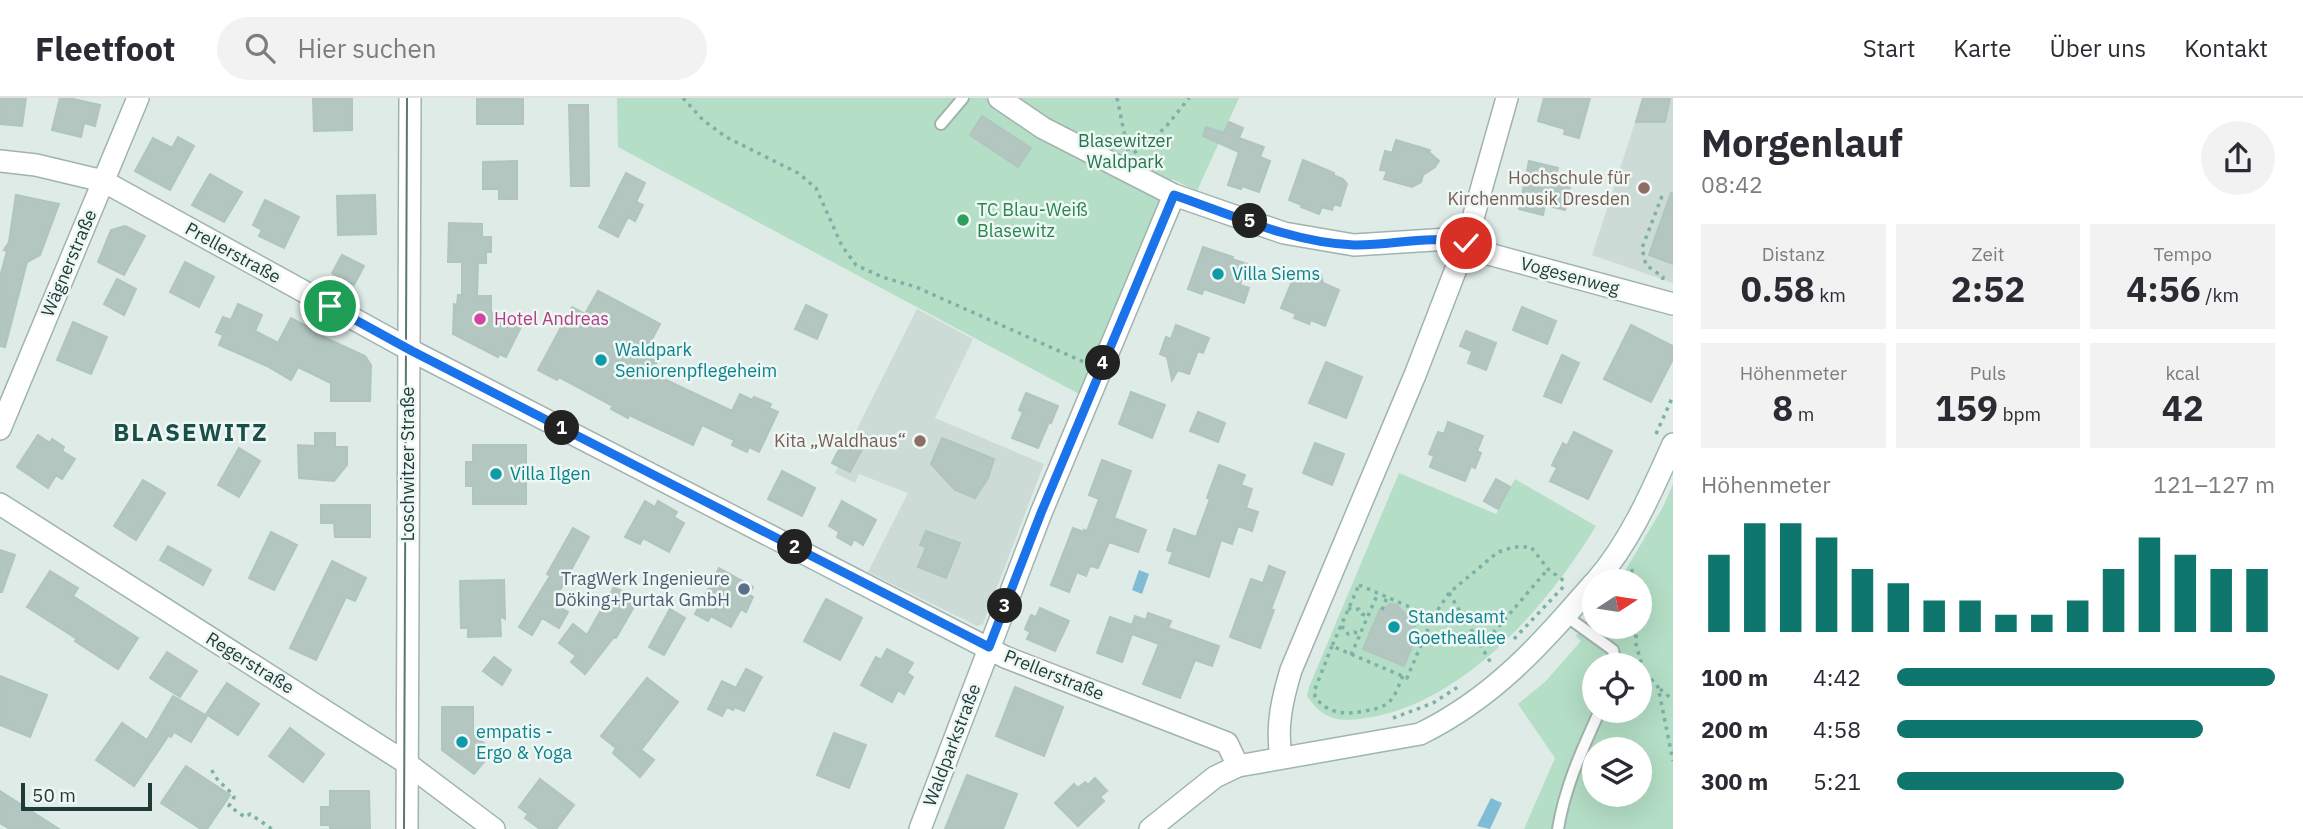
<!DOCTYPE html>
<html lang="de">
<head>
<meta charset="utf-8">
<style>
  :root { --surface:#fff; --page:#f2f2f3; --text:#2b2b33; --muted:#7c7c81; --line:#e1e1e2; --accent:#0f766e }
  body { margin:0; font-family:"IBM Plex Sans",sans-serif; background:var(--page); color:var(--text); height:100vh; display:flex; flex-direction:column; font-size:26px; white-space:nowrap }
  * { box-sizing:border-box; margin:0 }
  p { font-size:23px; color:var(--muted) }
  .icon { flex:none; width:38px; height:38px; fill:none; stroke:currentColor; stroke-width:2; stroke-linecap:round; stroke-linejoin:round }
  .map { position:relative; flex:1; overflow:hidden }
  .details { display:flex; flex-direction:column; background:var(--surface); width:630px }
  .details>* { flex:none }
  .needle { width:46px; rotate:78deg }
  .fabs { position:absolute; left:1582px; top:471px; display:grid; gap:14px }
  .fabs a { display:grid; place-items:center; width:70px; height:70px; border-radius:50%; background:var(--surface); box-shadow:0 7px 28px #0002; font-size:35px }
  .scale { position:absolute; left:21px; bottom:18px; width:131px; box-sizing:border-box; padding-left:7px; border:4px solid #1e3b37; border-top:0; font-size:19px; line-height:24px; white-space:nowrap; color:#1e3b37; -webkit-text-stroke:5px #eef7f4; paint-order:stroke }
  .pin { position:absolute; display:grid; place-items:center; width:60px; height:60px; color:#fff; margin:-30px; border:4px solid #fff; border-radius:50%; box-shadow:0 2px 7px #0007 }
  .km { position:absolute; width:35px; height:35px; margin:-18px; border-radius:50%; background:#222; color:#fff; font-size:19px; line-height:35px; text-align:center }
  .round { display:grid; place-items:center; flex:none; width:74px; height:74px; border-radius:37px; background:var(--page) }
  .head { display:flex; align-items:center; justify-content:space-between; height:119px; padding:0 28px }
  h1 { font-size:38px; font-weight:700; line-height:52px }
  .figures { display:grid; grid-template-columns:repeat(3,1fr); gap:10px; height:119px; padding:7px 28px }
  .figures div { display:grid; align-content:center; border-radius:0px; background:var(--page); text-align:center }
  .figures b { font-size:35px; font-weight:700 }
  .figures small { font-size:19px; font-weight:400 }
  .figures p { font-size:19px }
  .chart { height:196px; padding:14px 28px }
  .chart p { display:flex; justify-content:space-between }
  .chart svg { width:100%; height:126px; margin-top:7px; stroke:var(--accent); stroke-width:6 }
  ul { padding:0 28px; list-style:none; font-size:23px }
  li { display:grid; grid-template-columns:112px 84px 1fr; align-items:center; height:52px }
  li i { height:18px; border-radius:9px; background:var(--accent) }
  header { display:flex; align-items:center; gap:42px; box-sizing:border-box; height:98px; padding:0 35px; background:var(--surface); border-bottom:2px solid var(--line) }
  header strong { font-size:33px }
  nav { display:flex; gap:38px; margin-inline-start:auto; font-size:24px }
  .search { width:490px; height:63px; background:var(--page); display:flex; align-items:center; gap:18px; box-sizing:border-box; padding:0 24px; border-radius:38px; color:var(--muted); font-size:26px }
  main { display:flex; flex:1; min-height:0 }
  .map>svg:first-child { display:block }
  .built { fill:#ccdbd6 }
  .green { fill:#b4dec5; fill-rule:evenodd }
  .water { fill:#80bdd5 }
  .building { fill:#b3c6c0; stroke:#b0c5bf; stroke-width:2 }
  .lines { fill:none; stroke-linecap:round; stroke-linejoin:round }
  .service-casing { stroke:#a1b3af; stroke-width:14 }
  .minor-casing { stroke:#a1b3af; stroke-width:24 }
  .tertiary-casing { stroke:#a1b3af; stroke-width:24 }
  .secondary-casing { stroke:#9cb7b1; stroke-width:24 }
  .path { stroke:#7bb1a7; stroke-width:3.5; stroke-dasharray:3.5 5; stroke-linecap:butt }
  .service { stroke:#fff; stroke-width:10 }
  .minor { stroke:#fff; stroke-width:21 }
  .tertiary { stroke:#fff; stroke-width:21 }
  .secondary { stroke:#fff; stroke-width:21 }
  .tram { stroke:#587873; stroke-width:2 }
  .route-casing { stroke:#fff; stroke-width:14 }
  .route { stroke:#1a73e8; stroke-width:9 }
  .education-dot { fill:#8d6e63; stroke:#eef7f4; stroke-width:2.5 }
  .leisure-dot { fill:#2e9e5b; stroke:#eef7f4; stroke-width:2.5 }
  .culture-dot { fill:#0f9aa8; stroke:#eef7f4; stroke-width:2.5 }
  .hotel-dot { fill:#d1479c; stroke:#eef7f4; stroke-width:2.5 }
  .service-dot { fill:#5c6f8a; stroke:#eef7f4; stroke-width:2.5 }
  .labels { text-anchor:middle; stroke-width:5; stroke-linejoin:round; paint-order:stroke }
  .park-label { font-size:18px; fill:#25754f; stroke:#eef7f4 }
  .education-label { font-size:18px; fill:#785e54; stroke:#eef7f4; text-anchor:end }
  .leisure-label { font-size:18px; fill:#27864d; stroke:#eef7f4; text-anchor:start }
  .street-label { font-size:18px; fill:#1e3b37; stroke:#eef7f4 }
  .culture-label { font-size:18px; fill:#0d838f; stroke:#eef7f4; text-anchor:start }
  .hotel-label { font-size:18px; fill:#b23c85; stroke:#eef7f4; text-anchor:start }
  .service-label { font-size:18px; fill:#4e5e75; stroke:#eef7f4; text-anchor:end }
  .district-label { font-size:24px; font-weight:bold; letter-spacing:2px; fill:#194f49; stroke:#eef7f4 }
</style>
</head>
<body>
<header>
<strong>Fleetfoot</strong>
<div class="search"><svg class="icon" aria-label="search" viewBox="0 0 24 24"><circle cx="10" cy="10" r="6"/><path d="M15 15l6 6"/></svg>Hier suchen</div>
<nav><a>Start</a><a>Karte</a><a>Über uns</a><a>Kontakt</a></nav>
</header>
<main>
<div class="map">
<svg width="1673" height="731" viewBox="0 0 1673 731">
  <rect width="100%" height="100%" fill="#deebe7"/>
  <path class="built" d="M 1643,0 L 1673,0 L 1673,185 L 1592,157 Z
    M 917,211 L 973,241 L 935,320 L 1044,366 L 983,526 L 977,528 L 868,474 L 908,395 L 859,376 L 855,385 L 835,375 Z"/>
  <path class="green" d="M 617,0 L 1239,0 L 1197,93 L 1172,81 L 1081,297 L 618,49 Z
    M 1399,375 L 1496,416 L 1515,381 L 1596,428 C 1548,507 1467,601 1373,619 C 1343,624 1325,625 1307,598 L 1309,589 Z
    M 1673,386 L 1673,731 L 1524,731 L 1555,660 L 1518,606 L 1545,584 L 1581,543 L 1576,538 L 1594,514 L 1594,528 L 1640,528 L 1640,483 L 1619,483 L 1663,409 ZM 1594,567 L 1640,567 L 1640,612 L 1594,612 ZM 1594,651 L 1640,651 L 1640,696 L 1594,696 Z"/>
  <path class="water" d="M 1139,472 L 1149,476 L 1142,496 L 1132,492 Z
    M 1491,700 L 1502,705 L 1490,731 L 1477,728 Z"/>
  <path class="building" d="M 0,0 L 26,0 L 22,28 L 0,26 Z
    M 60,0 L 69,0 L 100,7 L 95,28 L 84,25 L 81,39 L 52,32 Z
    M 313,0 L 352,0 L 352,32 L 314,33 Z
    M 477,0 L 523,0 L 523,26 L 477,26 Z
    M 1544,0 L 1590,0 L 1579,40 L 1564,36 L 1565,31 L 1538,23 Z
    M 1643,0 L 1670,0 L 1665,24 L 1636,24 Z
    M 569,7 L 588,7 L 589,88 L 571,88 Z
    M 982,18 L 1031,50 L 1018,69 L 970,37 Z
    M 1229,24 L 1243,30 L 1239,40 L 1264,49 L 1260,59 L 1270,63 L 1259,94 L 1242,88 L 1241,91 L 1228,87 L 1239,54 L 1203,38 L 1206,29 L 1224,35 Z
    M 178,39 L 194,48 L 170,92 L 135,73 L 153,40 L 172,50 Z
    M 1396,42 L 1430,52 L 1429,54 L 1439,63 L 1435,69 L 1423,77 L 1421,84 L 1412,89 L 1384,81 L 1387,73 L 1380,72 L 1385,53 L 1392,55 Z
    M 1303,62 L 1334,75 L 1333,77 L 1343,81 L 1347,86 L 1340,108 L 1334,106 L 1332,112 L 1322,109 L 1319,116 L 1301,109 L 1302,107 L 1289,102 Z
    M 517,63 L 517,101 L 499,101 L 499,91 L 483,91 L 483,64 Z
    M 1529,63 L 1558,70 L 1555,82 L 1571,85 L 1565,112 L 1545,107 L 1543,117 L 1519,111 Z
    M 626,75 L 645,85 L 636,104 L 643,107 L 635,123 L 628,119 L 618,139 L 599,129 Z
    M 210,76 L 242,94 L 224,124 L 192,107 Z
    M 1671,95 L 1673,96 L 1673,166 L 1649,157 Z
    M 16,97 L 59,106 L 40,157 L 27,164 L 5,249 L 0,248 L 0,179 L 7,153 L 4,152 L 9,144 Z
    M 375,97 L 376,136 L 338,137 L 337,98 Z
    M 265,102 L 299,119 L 284,150 L 259,138 L 262,132 L 253,127 Z
    M 449,125 L 482,126 L 482,139 L 491,139 L 491,154 L 486,154 L 486,165 L 478,165 L 477,198 L 491,198 L 491,214 L 521,229 L 506,259 L 499,256 L 498,259 L 453,236 L 454,206 L 457,207 L 458,197 L 462,197 L 462,164 L 448,164 Z
    M 125,128 L 145,138 L 124,177 L 98,164 L 111,132 Z
    M 1203,149 L 1233,159 L 1232,161 L 1247,166 L 1240,187 L 1249,190 L 1244,205 L 1204,191 L 1202,196 L 1188,191 Z
    M 342,157 L 364,168 L 354,187 L 332,175 Z
    M 185,164 L 214,179 L 199,209 L 170,194 Z
    M 1296,174 L 1311,180 L 1321,177 L 1323,185 L 1339,192 L 1325,228 L 1311,222 L 1309,226 L 1294,220 L 1296,216 L 1281,210 Z
    M 117,181 L 136,191 L 124,217 L 104,206 Z
    M 598,193 L 660,226 L 648,249 L 661,256 L 651,275 L 732,313 L 740,296 L 752,302 L 754,299 L 771,306 L 769,310 L 778,314 L 759,354 L 749,349 L 747,354 L 732,347 L 734,342 L 702,327 L 693,347 L 629,317 L 628,320 L 611,311 L 613,308 L 559,279 L 557,282 L 538,272 L 572,209 L 585,216 Z
    M 238,206 L 262,217 L 255,233 L 278,245 L 291,220 L 316,233 L 315,235 L 365,258 L 371,267 L 370,303 L 331,303 L 331,285 L 298,269 L 291,282 L 267,268 L 219,247 L 223,237 L 216,234 L 223,219 L 231,222 Z
    M 806,207 L 827,217 L 817,241 L 795,231 Z
    M 1522,209 L 1556,223 L 1547,246 L 1513,232 Z
    M 73,224 L 107,239 L 91,276 L 57,262 Z
    M 1176,227 L 1209,240 L 1203,255 L 1198,253 L 1189,276 L 1178,272 L 1172,282 L 1167,259 L 1160,256 L 1166,239 L 1171,241 Z
    M 1631,227 L 1673,248 L 1673,261 L 1651,304 L 1604,281 Z
    M 1466,233 L 1496,245 L 1486,272 L 1468,265 L 1472,253 L 1460,248 Z
    M 1562,257 L 1579,265 L 1561,305 L 1544,298 Z
    M 1326,264 L 1362,279 L 1346,320 L 1309,305 Z
    M 1131,294 L 1165,307 L 1152,340 L 1119,326 Z
    M 1026,295 L 1058,308 L 1051,325 L 1049,324 L 1038,350 L 1012,340 L 1023,314 L 1019,312 Z
    M 1198,314 L 1225,325 L 1218,344 L 1190,333 Z
    M 1448,324 L 1483,338 L 1477,353 L 1481,355 L 1475,370 L 1471,368 L 1465,383 L 1430,369 L 1434,358 L 1429,356 L 1438,334 L 1444,336 Z
    M 855,334 L 868,340 L 850,374 L 832,365 L 846,338 L 852,341 Z
    M 1574,334 L 1612,353 L 1588,401 L 1550,383 L 1557,370 L 1552,367 L 1563,345 L 1567,348 Z
    M 315,335 L 335,335 L 335,349 L 347,349 L 347,367 L 334,383 L 299,380 L 298,347 L 315,348 Z
    M 38,337 L 50,345 L 52,341 L 64,349 L 62,353 L 75,361 L 62,381 L 56,377 L 48,390 L 17,369 Z
    M 942,340 L 994,361 L 988,380 L 975,400 L 955,392 L 931,366 Z
    M 1315,345 L 1344,356 L 1332,387 L 1303,375 Z
    M 473,347 L 526,347 L 526,406 L 473,406 L 473,388 L 466,388 L 466,364 L 473,364 Z
    M 239,350 L 260,363 L 239,399 L 218,387 Z
    M 1102,362 L 1131,373 L 1114,420 L 1146,432 L 1138,454 L 1109,444 L 1098,470 L 1090,468 L 1086,478 L 1077,474 L 1069,494 L 1051,487 L 1073,430 L 1084,434 L 1084,432 L 1087,433 L 1099,401 L 1089,397 Z
    M 1219,367 L 1245,377 L 1241,387 L 1252,391 L 1246,410 L 1258,414 L 1252,433 L 1238,428 L 1232,446 L 1221,442 L 1209,479 L 1169,465 L 1173,454 L 1167,452 L 1174,431 L 1196,439 L 1210,401 L 1207,400 Z
    M 782,373 L 815,390 L 802,418 L 768,401 Z
    M 1496,381 L 1510,389 L 1498,411 L 1484,403 Z
    M 143,382 L 165,395 L 136,442 L 114,428 Z
    M 645,403 L 655,409 L 658,403 L 677,414 L 674,419 L 684,425 L 669,454 L 643,440 L 640,446 L 625,439 Z
    M 842,403 L 876,422 L 863,447 L 854,441 L 851,447 L 837,439 L 839,434 L 829,428 Z
    M 321,407 L 370,407 L 370,439 L 335,439 L 334,425 L 321,425 Z
    M 573,430 L 589,439 L 553,505 L 568,514 L 559,530 L 542,520 L 532,537 L 519,529 L 550,478 L 547,476 Z
    M 926,433 L 960,445 L 946,480 L 918,469 L 926,449 L 920,447 Z
    M 271,434 L 297,447 L 274,492 L 249,480 Z
    M 168,448 L 211,472 L 203,487 L 160,462 Z
    M 0,452 L 15,457 L 2,494 L 0,494 Z
    M 332,463 L 366,480 L 355,503 L 346,499 L 316,562 L 290,550 Z
    M 1269,468 L 1285,474 L 1271,511 L 1274,512 L 1260,550 L 1230,539 L 1251,481 L 1263,485 Z
    M 719,470 L 753,489 L 749,497 L 753,499 L 746,514 L 741,511 L 731,529 L 711,518 L 708,523 L 695,516 Z
    M 50,473 L 78,490 L 73,498 L 138,540 L 118,571 L 75,543 L 77,541 L 27,509 Z
    M 504,482 L 505,521 L 500,518 L 501,538 L 468,539 L 468,530 L 461,530 L 460,483 Z
    M 614,489 L 638,502 L 616,540 L 614,539 L 585,576 L 571,564 L 576,558 L 559,545 L 573,526 L 587,537 Z
    M 826,501 L 862,520 L 840,562 L 804,543 Z
    M 1390,506 L 1397,507 L 1403,514 L 1418,521 L 1411,538 L 1416,539 L 1404,568 L 1363,551 L 1380,511 L 1382,512 Z
    M 1040,510 L 1069,523 L 1055,553 L 1027,541 L 1030,534 L 1025,531 L 1031,517 L 1036,519 Z
    M 670,511 L 685,520 L 664,557 L 649,549 Z
    M 1148,515 L 1171,523 L 1168,530 L 1219,548 L 1212,568 L 1195,562 L 1180,600 L 1143,586 L 1159,546 L 1132,536 L 1122,564 L 1097,555 L 1110,519 L 1132,527 L 1135,518 L 1146,522 Z
    M 887,551 L 913,565 L 907,575 L 913,579 L 904,596 L 898,592 L 892,604 L 861,587 L 876,559 L 881,562 Z
    M 167,554 L 197,573 L 180,599 L 150,580 Z
    M 494,559 L 511,572 L 502,587 L 483,573 Z
    M 746,571 L 762,579 L 744,613 L 735,609 L 733,612 L 727,609 L 722,618 L 708,611 L 722,583 L 736,590 Z
    M 0,578 L 47,597 L 30,639 L 0,627 Z
    M 647,580 L 678,604 L 641,652 L 654,662 L 640,679 L 613,655 L 616,650 L 601,638 Z
    M 227,585 L 259,606 L 238,637 L 206,616 Z
    M 1015,589 L 1063,609 L 1044,658 L 996,638 Z
    M 173,598 L 207,618 L 191,644 L 174,634 L 171,639 L 169,637 L 134,688 L 96,662 L 122,625 L 147,642 Z
    M 442,609 L 473,609 L 473,636 L 493,653 L 474,676 L 442,652 Z
    M 290,630 L 324,656 L 303,684 L 269,658 Z
    M 834,635 L 866,647 L 849,690 L 817,677 Z
    M 186,668 L 230,697 L 207,731 L 201,731 L 161,705 Z
    M 967,677 L 1017,696 L 1003,731 L 945,731 Z
    M 1095,680 L 1107,693 L 1100,699 L 1104,703 L 1078,728 L 1055,705 L 1074,686 L 1078,690 L 1085,684 L 1088,687 Z
    M 540,681 L 574,707 L 556,731 L 540,731 L 525,720 L 528,716 L 519,709 Z
    M 0,693 L 59,731 L 10,731 L 0,725 Z
    M 330,693 L 369,693 L 370,731 L 330,731 L 330,727 L 321,727 L 321,709 L 330,709 Z"/>
  <g class="lines">
    <g class="service-casing">
      <path id="service" d="M 941,26 L 963,0
        M 1566,518 L 1613,552 L 1616,567
        M 1558,731 C 1565,688 1582,652 1600,612"/>
    </g>
    <g class="minor-casing">
      <path id="minor" d="M 999,0 L 1043,30 L 1174,97 L 1284,135 L 1354,147 L 1449,141 L 1466,145 L 1485,155 L 1673,206
        M 0,63 L 36,67 L 103,83 L 412,253 L 1005,559 L 1227,645 L 1238,668
        M 0,331 L 138,0
        M 0,406 L 405,664 L 494,731
        M 1281,659 C 1276,628 1282,602 1291,572 L 1415,277 L 1466,145 L 1507,0
        M 920,731 L 1041,415 L 1174,97"/>
    </g>
    <g class="tertiary-casing">
      <path id="tertiary" d="M 407,731 L 410,0"/>
    </g>
    <g class="secondary-casing">
      <path id="secondary" d="M 1596,483 C 1630,444 1652,393 1673,346
        M 1150,731 L 1215,679 L 1238,668 L 1420,636 C 1495,599 1540,547 1594,485"/>
    </g>
    <path class="path" d="M 683,0 L 703,22 L 726,39 L 798,75 L 816,90 L 842,148 L 856,167 L 882,179 L 916,189 L 1086,265
      M 1117,0 L 1128,53
      M 1134,55 L 1165,30 L 1189,0
      M 1662,98 L 1642,150 L 1646,167 L 1663,179 L 1662,184
      M 1656,336 L 1673,298
      M 1632,483 L 1632,468
      M 1359,487 L 1433,519 L 1407,580 L 1332,548 Z
      M 1449,495 L 1491,565
      M 1348,510 L 1352,512 L 1359,511 L 1362,516 L 1368,518
      M 1382,512 L 1387,499
      M 1433,519 L 1449,495 L 1498,454 L 1514,449 L 1531,449 L 1548,471 L 1564,483
      M 1636,528 L 1636,546 L 1642,568
      M 1341,529 L 1345,530 L 1348,536 L 1354,534 L 1360,536
      M 1514,541 L 1566,486
      M 1332,548 L 1315,591 L 1315,599 C 1328,616 1345,617 1365,613 C 1374,611 1383,610 1390,603 C 1396,597 1399,586 1403,578
      M 1482,548 L 1548,471
      M 1351,557 L 1378,495
      M 1640,568 L 1658,589 L 1673,663
      M 1660,591 L 1673,602
      M 1393,620 L 1433,605 L 1461,587
      M 212,672 C 215,683 228,689 234,699 L 229,708 L 245,719 L 250,716 L 272,731"/>
    <use href="#service" class="service"/>
    <use href="#minor" class="minor"/>
    <use href="#tertiary" class="tertiary"/>
    <use href="#secondary" class="secondary"/>
    <path class="tram" d="M 404,731 L 407,0"/>
  </g>
  <g class="lines">
    <g class="route-casing">
      <path id="route" d="M 330,208 L 412,253 L 989,549 L 1041,415 L 1174,97 C 1232,117 1293,145 1354,147 C 1392,148 1429,136 1466,145"/>
    </g>
    <use href="#route" class="route"/>
  </g>
  <g class="education-dot">
    <circle cx="1644" cy="90" r="7"/>
    <circle cx="920" cy="343" r="7"/>
  </g>
  <circle class="leisure-dot" cx="963" cy="122" r="7"/>
  <g class="culture-dot">
    <circle cx="1218" cy="176" r="7"/>
    <circle cx="601" cy="262" r="7"/>
    <circle cx="496" cy="376" r="7"/>
    <circle cx="1394" cy="529" r="7"/>
    <circle cx="462" cy="644" r="7"/>
  </g>
  <circle class="hotel-dot" cx="480" cy="221" r="7"/>
  <circle class="service-dot" cx="744" cy="491" r="7"/>
  <g class="labels">
    <g class="park-label">
      <text x="1125" y="49">Blasewitzer<tspan x="1125" dy="21">Waldpark</tspan></text>
    </g>
    <g class="education-label">
      <text x="1630" y="86">Hochschule für<tspan x="1630" dy="21">Kirchenmusik Dresden</tspan></text>
      <text x="906" y="349">Kita „Waldhaus“</text>
    </g>
    <g class="leisure-label">
      <text x="977" y="118">TC Blau-Weiß<tspan x="977" dy="21">Blasewitz</tspan></text>
    </g>
    <g class="street-label">
      <text transform="translate(233 155) rotate(29)" y="6">Prellerstraße</text>
      <text transform="translate(69 165) rotate(-67)" y="6">Wägnerstraße</text>
      <text transform="translate(1570 178) rotate(15)" y="6">Vogesenweg</text>
      <text transform="translate(408 366) rotate(-90)" y="6">Loschwitzer Straße</text>
      <text transform="translate(250 565) rotate(32)" y="6">Regerstraße</text>
      <text transform="translate(1054 577) rotate(22)" y="6">Prellerstraße</text>
      <text transform="translate(952 647) rotate(-69)" y="6">Waldparkstraße</text>
    </g>
    <g class="culture-label">
      <text x="1232" y="182">Villa Siems</text>
      <text x="615" y="258">Waldpark<tspan x="615" dy="21">Seniorenpflegeheim</tspan></text>
      <text x="510" y="382">Villa Ilgen</text>
      <text x="1408" y="525">Standesamt<tspan x="1408" dy="21">Goetheallee</tspan></text>
      <text x="476" y="640">empatis -<tspan x="476" dy="21">Ergo &amp; Yoga</tspan></text>
    </g>
    <g class="hotel-label">
      <text x="494" y="227">Hotel Andreas</text>
    </g>
    <g class="service-label">
      <text x="730" y="487">TragWerk Ingenieure<tspan x="730" dy="21">Döking+Purtak GmbH</tspan></text>
    </g>
    <g class="district-label">
      <text x="191" y="343">BLASEWITZ</text>
    </g>
  </g>
</svg>
<div class="fabs">
<a><svg class="needle" viewBox="-14 -14 28 28"><path d="M0-13l5 13h-10z" fill="#e53935"/><path d="M0 13l5-13h-10z" fill="#7c7c81"/></svg></a>
<a><svg class="icon" aria-label="locate" viewBox="0 0 24 24"><circle cx="12" cy="12" r="6"/><path d="M12 2v4M12 18v4M2 12h4M18 12h4"/></svg></a>
<a><svg class="icon" aria-label="layers" viewBox="0 0 24 24"><path d="M12 4l9 5-9 5-9-5zM3 14l9 5 9-5"/></svg></a>
</div>
<div class="scale">50 m</div>
<div class="pin" style="left:330px;top:208px;background:#1e9e55"><svg class="icon" aria-label="arrive" viewBox="0 0 24 24"><path d="M6 21V4h12l-3 4 3 4H6"/></svg></div>
<div class="pin" style="left:1466px;top:145px;background:#d93025"><svg class="icon" aria-label="check" viewBox="0 0 24 24"><path d="M5 12l5 5 9-10"/></svg></div>
<b class="km" style="left:562px;top:330px">1</b>
<b class="km" style="left:795px;top:449px">2</b>
<b class="km" style="left:1005px;top:508px">3</b>
<b class="km" style="left:1103px;top:265px">4</b>
<b class="km" style="left:1250px;top:123px">5</b>
</div>
<section class="details">
<div class="head"><div><h1>Morgenlauf</h1><p>08:42</p></div><a class="round"><svg class="icon" aria-label="share" viewBox="0 0 24 24"><path d="M12 15V3M7 8l5-5 5 5M5 13v7h14v-7"/></svg></a></div>
<div class="figures">
<div><p>Distanz</p><b>0.58<small> km</small></b></div>
<div><p>Zeit</p><b>2:52</b></div>
<div><p>Tempo</p><b>4:56<small> /km</small></b></div>
</div>
<div class="figures">
<div><p>Höhenmeter</p><b>8<small> m</small></b></div>
<div><p>Puls</p><b>159<small> bpm</small></b></div>
<div><p>kcal</p><b>42</b></div>
</div>
<div class="chart"><p><span>Höhenmeter</span>121–127 m</p>
<svg viewBox="0 0 160 44" preserveAspectRatio="none"><path d="M5 44V17M15 44V6M25 44V6M35 44V11M45 44V22M55 44V27M65 44V33M75 44V33M85 44V38M95 44V38M105 44V33M115 44V22M125 44V11M135 44V17M145 44V22M155 44V22"/></svg>
</div>
<ul>
<li><b>100 m</b>4:42<i style="width:100%"></i></li>
<li><b>200 m</b>4:58<i style="width:81%"></i></li>
<li><b>300 m</b>5:21<i style="width:60%"></i></li>
</ul>
</section>
</main>
</body>
</html>
